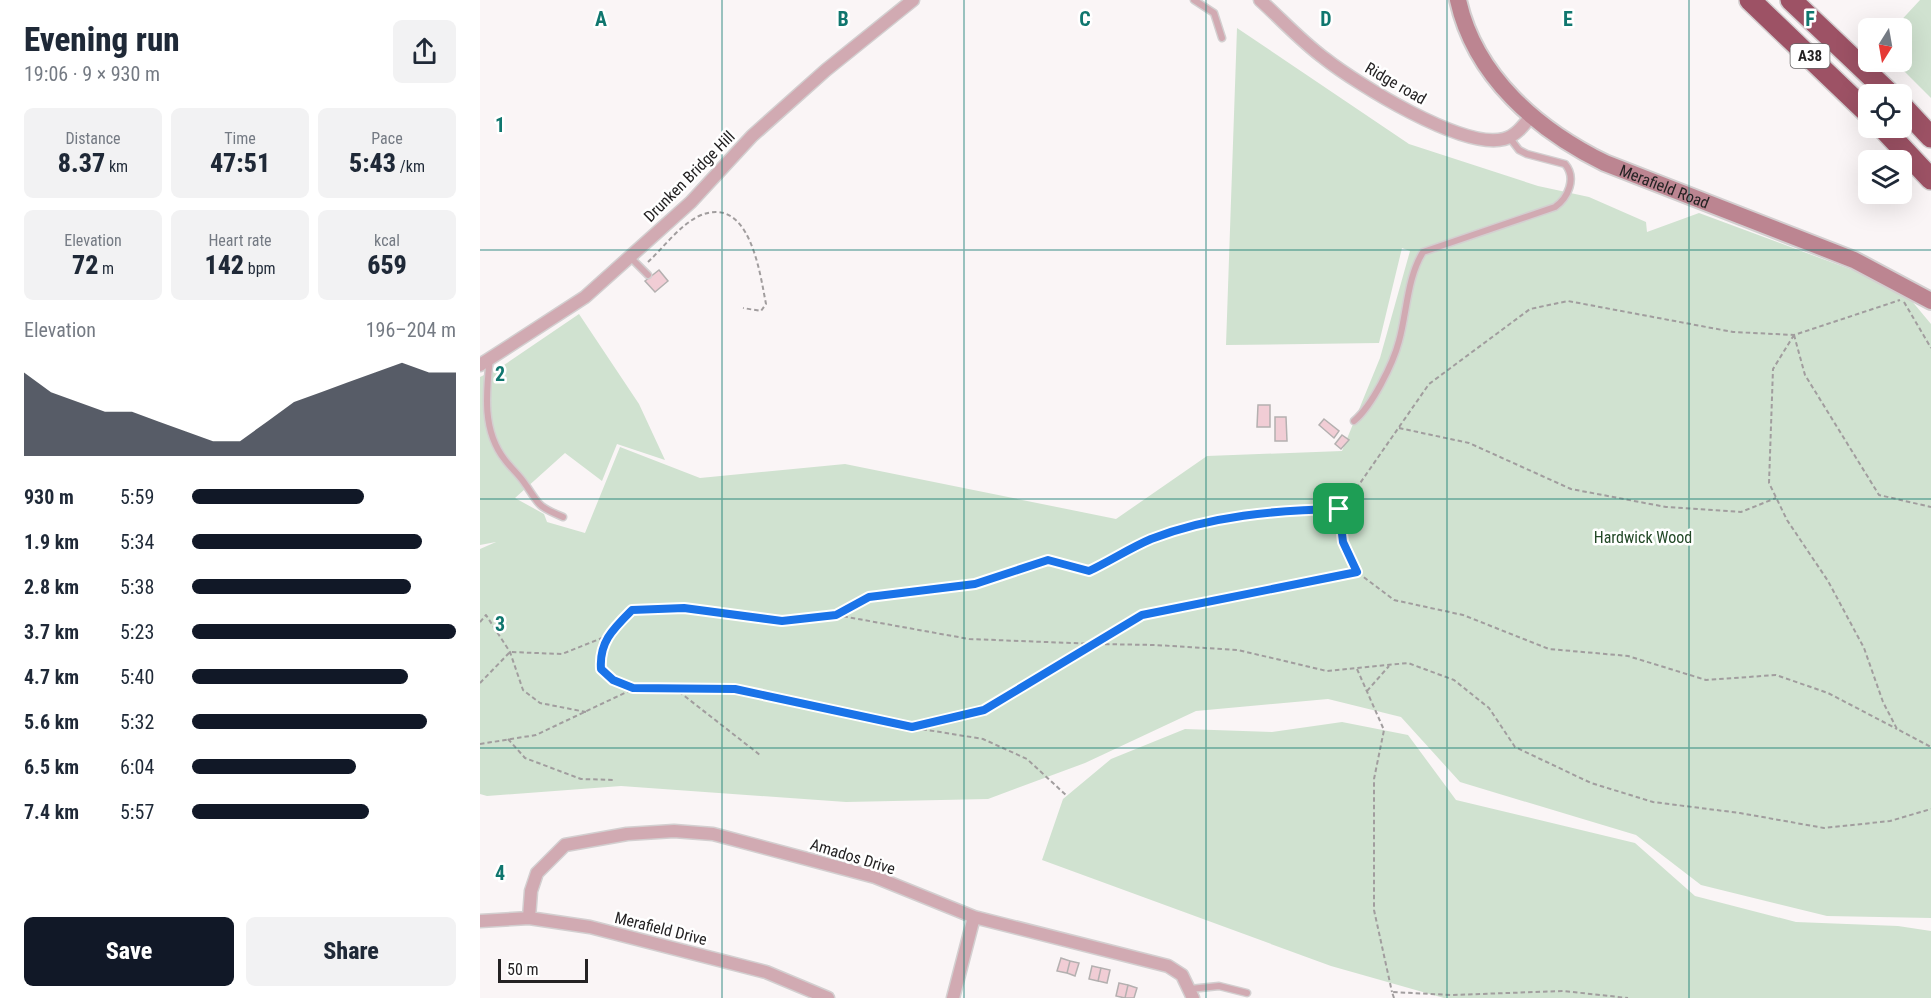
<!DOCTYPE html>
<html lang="en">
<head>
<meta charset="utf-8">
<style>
  :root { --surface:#fff; --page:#f2f2f3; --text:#1f2937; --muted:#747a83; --accent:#111827 }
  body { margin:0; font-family:"Roboto Condensed",sans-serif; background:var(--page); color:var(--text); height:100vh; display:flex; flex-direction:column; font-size:22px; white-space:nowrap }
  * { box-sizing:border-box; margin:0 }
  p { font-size:20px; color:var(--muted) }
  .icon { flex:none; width:33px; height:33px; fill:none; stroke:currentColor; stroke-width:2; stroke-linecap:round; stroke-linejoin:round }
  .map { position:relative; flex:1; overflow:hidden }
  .sheet { display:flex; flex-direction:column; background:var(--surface); width:480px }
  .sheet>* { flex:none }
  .needle { width:39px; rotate:191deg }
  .fabs { position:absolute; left:1378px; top:18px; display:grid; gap:12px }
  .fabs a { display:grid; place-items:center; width:54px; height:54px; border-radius:9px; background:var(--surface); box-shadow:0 6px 24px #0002; font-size:30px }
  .scale { position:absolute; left:18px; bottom:15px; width:90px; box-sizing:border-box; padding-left:6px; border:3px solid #242223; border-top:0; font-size:16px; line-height:21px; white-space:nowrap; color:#242223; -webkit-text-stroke:4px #fff; paint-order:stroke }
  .pin { position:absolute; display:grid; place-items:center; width:51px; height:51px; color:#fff; margin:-26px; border-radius:12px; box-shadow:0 3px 9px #0006 }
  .round { display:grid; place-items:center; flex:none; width:63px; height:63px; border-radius:9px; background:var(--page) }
  .head { display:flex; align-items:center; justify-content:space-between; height:102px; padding:0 24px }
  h1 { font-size:33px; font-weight:800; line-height:45px }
  .metrics { display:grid; grid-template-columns:repeat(3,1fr); gap:9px; height:102px; padding:6px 24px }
  .metrics div { display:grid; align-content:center; border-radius:9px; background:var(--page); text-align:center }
  .metrics b { font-size:26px; font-weight:800 }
  .metrics small { font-size:16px; font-weight:400 }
  .metrics p { font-size:16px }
  .chart { height:168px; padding:12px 24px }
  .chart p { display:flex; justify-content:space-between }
  .chart svg { width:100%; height:108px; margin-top:6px; fill:var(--accent); opacity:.7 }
  .action { display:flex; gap:12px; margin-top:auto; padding:12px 24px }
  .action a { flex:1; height:69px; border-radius:9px; background:var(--accent); color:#fff; font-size:24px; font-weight:800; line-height:69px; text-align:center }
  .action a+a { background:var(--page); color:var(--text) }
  ul { padding:0 24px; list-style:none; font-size:20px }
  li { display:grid; grid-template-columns:96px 72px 1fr; align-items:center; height:45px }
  li i { height:15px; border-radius:8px; background:var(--accent) }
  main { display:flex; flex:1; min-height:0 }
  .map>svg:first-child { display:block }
  .green { fill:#d0e2d0 }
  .building { fill:#f1cdd5; stroke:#b4b0b0; stroke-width:1.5 }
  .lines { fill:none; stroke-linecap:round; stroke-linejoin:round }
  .lane-casing { stroke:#d3cfd0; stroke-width:9 }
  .street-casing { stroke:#d3cfd0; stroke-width:15 }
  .secondary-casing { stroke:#d3cfd0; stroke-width:20 }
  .highway-casing { stroke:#d3cfd0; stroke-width:24 }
  .path { stroke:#a19d9e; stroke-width:2; stroke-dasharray:4.5 3; stroke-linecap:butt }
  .lane { stroke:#d1aab2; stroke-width:6 }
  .street { stroke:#d1aab2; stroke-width:12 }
  .secondary { stroke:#bc8591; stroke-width:16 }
  .highway { stroke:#9d5265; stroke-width:21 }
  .route-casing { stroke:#fff; stroke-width:12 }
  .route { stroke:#1a73e8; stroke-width:8 }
  .grid { fill:none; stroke:#0f766e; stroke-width:1.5; stroke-opacity:0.55 }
  .labels { text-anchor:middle; stroke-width:5; stroke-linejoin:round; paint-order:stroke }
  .shield { fill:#fff; stroke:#666465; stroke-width:1.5 }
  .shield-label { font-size:15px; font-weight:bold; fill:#242223 }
  .street-label { font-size:16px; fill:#242223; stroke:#fff }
  .park-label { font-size:16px; fill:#234927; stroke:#fff }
  .grid-label { font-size:20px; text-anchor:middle; font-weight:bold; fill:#0f766e; stroke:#fff; stroke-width:5; stroke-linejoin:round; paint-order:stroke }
</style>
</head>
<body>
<main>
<section class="sheet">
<div class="head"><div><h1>Evening run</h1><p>19:06 · 9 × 930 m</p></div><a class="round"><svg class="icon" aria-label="share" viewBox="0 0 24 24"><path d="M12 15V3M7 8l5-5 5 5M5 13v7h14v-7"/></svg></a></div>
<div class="metrics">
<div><p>Distance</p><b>8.37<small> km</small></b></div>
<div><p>Time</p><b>47:51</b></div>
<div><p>Pace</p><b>5:43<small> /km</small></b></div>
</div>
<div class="metrics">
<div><p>Elevation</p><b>72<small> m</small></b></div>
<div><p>Heart rate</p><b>142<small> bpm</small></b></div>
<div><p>kcal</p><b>659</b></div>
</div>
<div class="chart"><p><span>Elevation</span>196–204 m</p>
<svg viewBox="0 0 160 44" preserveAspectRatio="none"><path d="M0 44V10L10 18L20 22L30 26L40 26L50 30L60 34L70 38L80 38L90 30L100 22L110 18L120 14L130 10L140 6L150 10L160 10V44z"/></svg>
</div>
<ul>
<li><b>930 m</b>5:59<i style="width:65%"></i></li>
<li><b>1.9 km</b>5:34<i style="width:87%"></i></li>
<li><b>2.8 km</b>5:38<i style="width:83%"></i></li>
<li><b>3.7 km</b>5:23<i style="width:100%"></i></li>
<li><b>4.7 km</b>5:40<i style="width:82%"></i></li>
<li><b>5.6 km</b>5:32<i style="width:89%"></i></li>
<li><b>6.5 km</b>6:04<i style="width:62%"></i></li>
<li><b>7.4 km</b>5:57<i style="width:67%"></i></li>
</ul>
<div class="action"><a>Save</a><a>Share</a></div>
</section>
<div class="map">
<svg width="1451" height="998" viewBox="0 0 1451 998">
  <rect width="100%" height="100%" fill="#faf5f6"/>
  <path class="green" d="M 1440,0 L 1451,0 L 1451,98 L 1415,62 L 1422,62 L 1422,28 L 1414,28 Z
    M 757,28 L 929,144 L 1058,186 L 1109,197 L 1166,222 L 1167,232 L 1219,213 L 1421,288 L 1451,324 L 1451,918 L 1347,916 L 1221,885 L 1156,835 L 980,782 L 921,717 L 848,699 L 716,711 L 605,763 L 508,799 L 366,802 L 141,786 L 7,796 L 0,794 L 0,549 L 16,542 L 0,545 L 0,377 L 24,365 L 99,314 L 159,404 L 185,460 L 137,444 L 122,481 L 85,453 L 35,498 L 64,514 L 67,522 L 105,533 L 140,447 L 220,478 L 365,464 L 636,519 L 727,456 L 862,451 L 900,358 L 930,251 L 922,248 L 899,343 L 746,345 Z
    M 862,722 L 928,735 L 976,800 L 1155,843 L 1215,896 L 1316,922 L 1418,926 L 1451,931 L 1451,998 L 964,998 L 851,966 L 562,860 L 583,799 L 631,759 L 705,729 L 792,732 Z"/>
  <path class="building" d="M 179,270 L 188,281 L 175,292 L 165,281 Z
    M 778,405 L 790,405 L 790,427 L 777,427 Z
    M 795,417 L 806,417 L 807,441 L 795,441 Z
    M 844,419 L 859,431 L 854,438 L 839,425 Z
    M 862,435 L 869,440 L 861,449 L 855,444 Z
    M 581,958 L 590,961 L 587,973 L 577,971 Z
    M 590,961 L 599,963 L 595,976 L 587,973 Z
    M 612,966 L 621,968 L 618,981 L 609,979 Z
    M 621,968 L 630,970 L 627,983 L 618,981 Z
    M 639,983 L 648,985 L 645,998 L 636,996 Z
    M 648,985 L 657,988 L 654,998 L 645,998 Z"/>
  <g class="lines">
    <g class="lane-casing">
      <path id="lane" d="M 714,0 L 734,13 L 742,38
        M 150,257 L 168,275
        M 10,358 C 6,393 2,431 25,460 C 31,468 38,474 43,481 C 60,504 54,505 83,517
        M 874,421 C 892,406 913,364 919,341 C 927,312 927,278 943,252 L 1075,207 C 1088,198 1097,178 1085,164 L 1047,154 L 1039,150 L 1029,137
        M 710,989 L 739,986 L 767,993"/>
    </g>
    <g class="street-casing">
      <path id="street" d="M 780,0 C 801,19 821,41 844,58 C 877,84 983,150 1024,139 C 1036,136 1044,125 1051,116
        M 0,365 L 105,297 L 211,202 L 272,136 L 346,70 L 433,0
        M 49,918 L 51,891 L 57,873 L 85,845 L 147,834 L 194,831 L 233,834 L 395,877 L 494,917 L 688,966 L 702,975 L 713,998
        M 0,921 L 49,918 L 110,927 L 286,972 L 348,998
        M 473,998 L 494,917"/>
    </g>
    <g class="secondary-casing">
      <g id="secondary">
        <path id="s1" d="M 978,0 C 995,77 1058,130 1125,163 L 1374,260 L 1451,301"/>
      </g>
    </g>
    <g class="highway-casing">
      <path id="highway" d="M 1270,0 L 1389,114
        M 1311,0 L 1410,94
        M 1422,106 L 1451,137
        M 1403,128 L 1451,179"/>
    </g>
    <path class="path" d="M 168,262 C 183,248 200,225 219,216 C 270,193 280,274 286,304 L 281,311 L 263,308
      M 1424,302 L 1451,348
      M 1314,335 L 1293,369 L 1289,483 L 1307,520 L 1348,581 L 1384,648 L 1403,702 L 1417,729 L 1451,747
      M 1314,335 L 1325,375 L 1399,495 L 1451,507
      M 919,428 L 989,443 L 1091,489 L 1186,507 L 1261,512 L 1296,498
      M 859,509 L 863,542 L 877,572 L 914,600 L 983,615 L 1069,649 L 1148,656 L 1226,680 L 1296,675 L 1348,693 L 1417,729
      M 356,615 L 489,639 L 617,644 L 662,615 L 877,572
      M 0,622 L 6,615 L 30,652 L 43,690 L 60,703 L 106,712
      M 127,636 L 120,654 L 121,669 L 133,680 L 152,688
      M 877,669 L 904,730 L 894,779 L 894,910 L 912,992
      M 0,683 L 30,652 L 82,654 L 127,636 L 151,610 L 204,608 L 302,621 L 356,615 L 389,596 L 495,584 L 568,560 L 610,571 C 630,561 650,548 671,539 C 730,516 796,510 859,509 L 869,499 L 949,384 L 1050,309 L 1088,301 L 1253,332 L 1314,335 L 1420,300
      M 193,687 L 280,755
      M 887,691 L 909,666
      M 435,728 L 503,739 L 547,759 L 587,796
      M 28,739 L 45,758 L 101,779 L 134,780
      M 0,744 L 56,735 L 153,689 L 255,689 L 432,727 L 504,710 L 617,644 L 675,645 L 758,650 L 847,671 L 928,663 L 974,680 L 1009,708 L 1035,747 L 1111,783 L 1173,802 L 1260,813 L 1344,828 L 1410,821 L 1451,809
      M 914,998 L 912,992 L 972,995 L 1083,991 L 1148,998"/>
    <use href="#lane" class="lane"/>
    <use href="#street" class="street"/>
    <use href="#secondary" class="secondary"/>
    <use href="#highway" class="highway"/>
  </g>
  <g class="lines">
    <g class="route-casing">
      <path id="route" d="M 859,509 L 863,542 L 877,572 L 662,615 L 504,710 L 432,727 L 255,689 L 153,688 L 133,680 L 121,669 C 119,642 133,629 152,610 L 204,608 L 302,621 L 356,615 L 389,597 L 495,584 L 568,560 L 609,571 C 630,561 650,548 671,539 C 730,516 796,510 859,509 Z"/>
    </g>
    <use href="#route" class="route"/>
  </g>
  <path class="grid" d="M 242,0 L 242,998M 484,0 L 484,998M 726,0 L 726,998M 967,0 L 967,998M 1209,0 L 1209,998M 0,250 L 1451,250M 0,499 L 1451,499M 0,748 L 1451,748"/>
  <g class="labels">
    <rect class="shield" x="1310.5" y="44" width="39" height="24" rx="4.5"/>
    <g class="shield-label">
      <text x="1330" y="61">A38</text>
    </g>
    <g class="street-label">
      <text transform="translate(916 83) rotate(30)" y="6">Ridge road</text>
      <text transform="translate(209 176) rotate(-45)" y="6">Drunken Bridge Hill</text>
      <text dy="6" stroke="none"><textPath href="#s1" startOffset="291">Merafield Road</textPath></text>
      <text transform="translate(373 856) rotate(17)" y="6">Amados Drive</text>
      <text transform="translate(181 928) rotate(14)" y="6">Merafield Drive</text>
    </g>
    <g class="park-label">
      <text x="1163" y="543">Hardwick Wood</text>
    </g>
  </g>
  <g class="grid-label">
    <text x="121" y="26">A</text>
    <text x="363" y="26">B</text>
    <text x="605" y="26">C</text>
    <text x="846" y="26">D</text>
    <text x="1088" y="26">E</text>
    <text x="1330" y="26">F</text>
    <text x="20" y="132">1</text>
    <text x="20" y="381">2</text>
    <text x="20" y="631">3</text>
    <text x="20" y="880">4</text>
  </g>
</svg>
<div class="fabs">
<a><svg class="needle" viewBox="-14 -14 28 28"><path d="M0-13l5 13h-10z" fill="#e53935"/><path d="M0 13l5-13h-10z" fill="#747a83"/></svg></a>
<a><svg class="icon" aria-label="locate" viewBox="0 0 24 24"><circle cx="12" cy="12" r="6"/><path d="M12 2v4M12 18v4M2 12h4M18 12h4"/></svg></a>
<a><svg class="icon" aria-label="layers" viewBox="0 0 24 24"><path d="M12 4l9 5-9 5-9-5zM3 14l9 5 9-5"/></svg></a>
</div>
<div class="scale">50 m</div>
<div class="pin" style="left:859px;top:509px;background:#1e9e55"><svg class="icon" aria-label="arrive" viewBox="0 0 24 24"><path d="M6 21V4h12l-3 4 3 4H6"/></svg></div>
</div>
</main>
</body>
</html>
